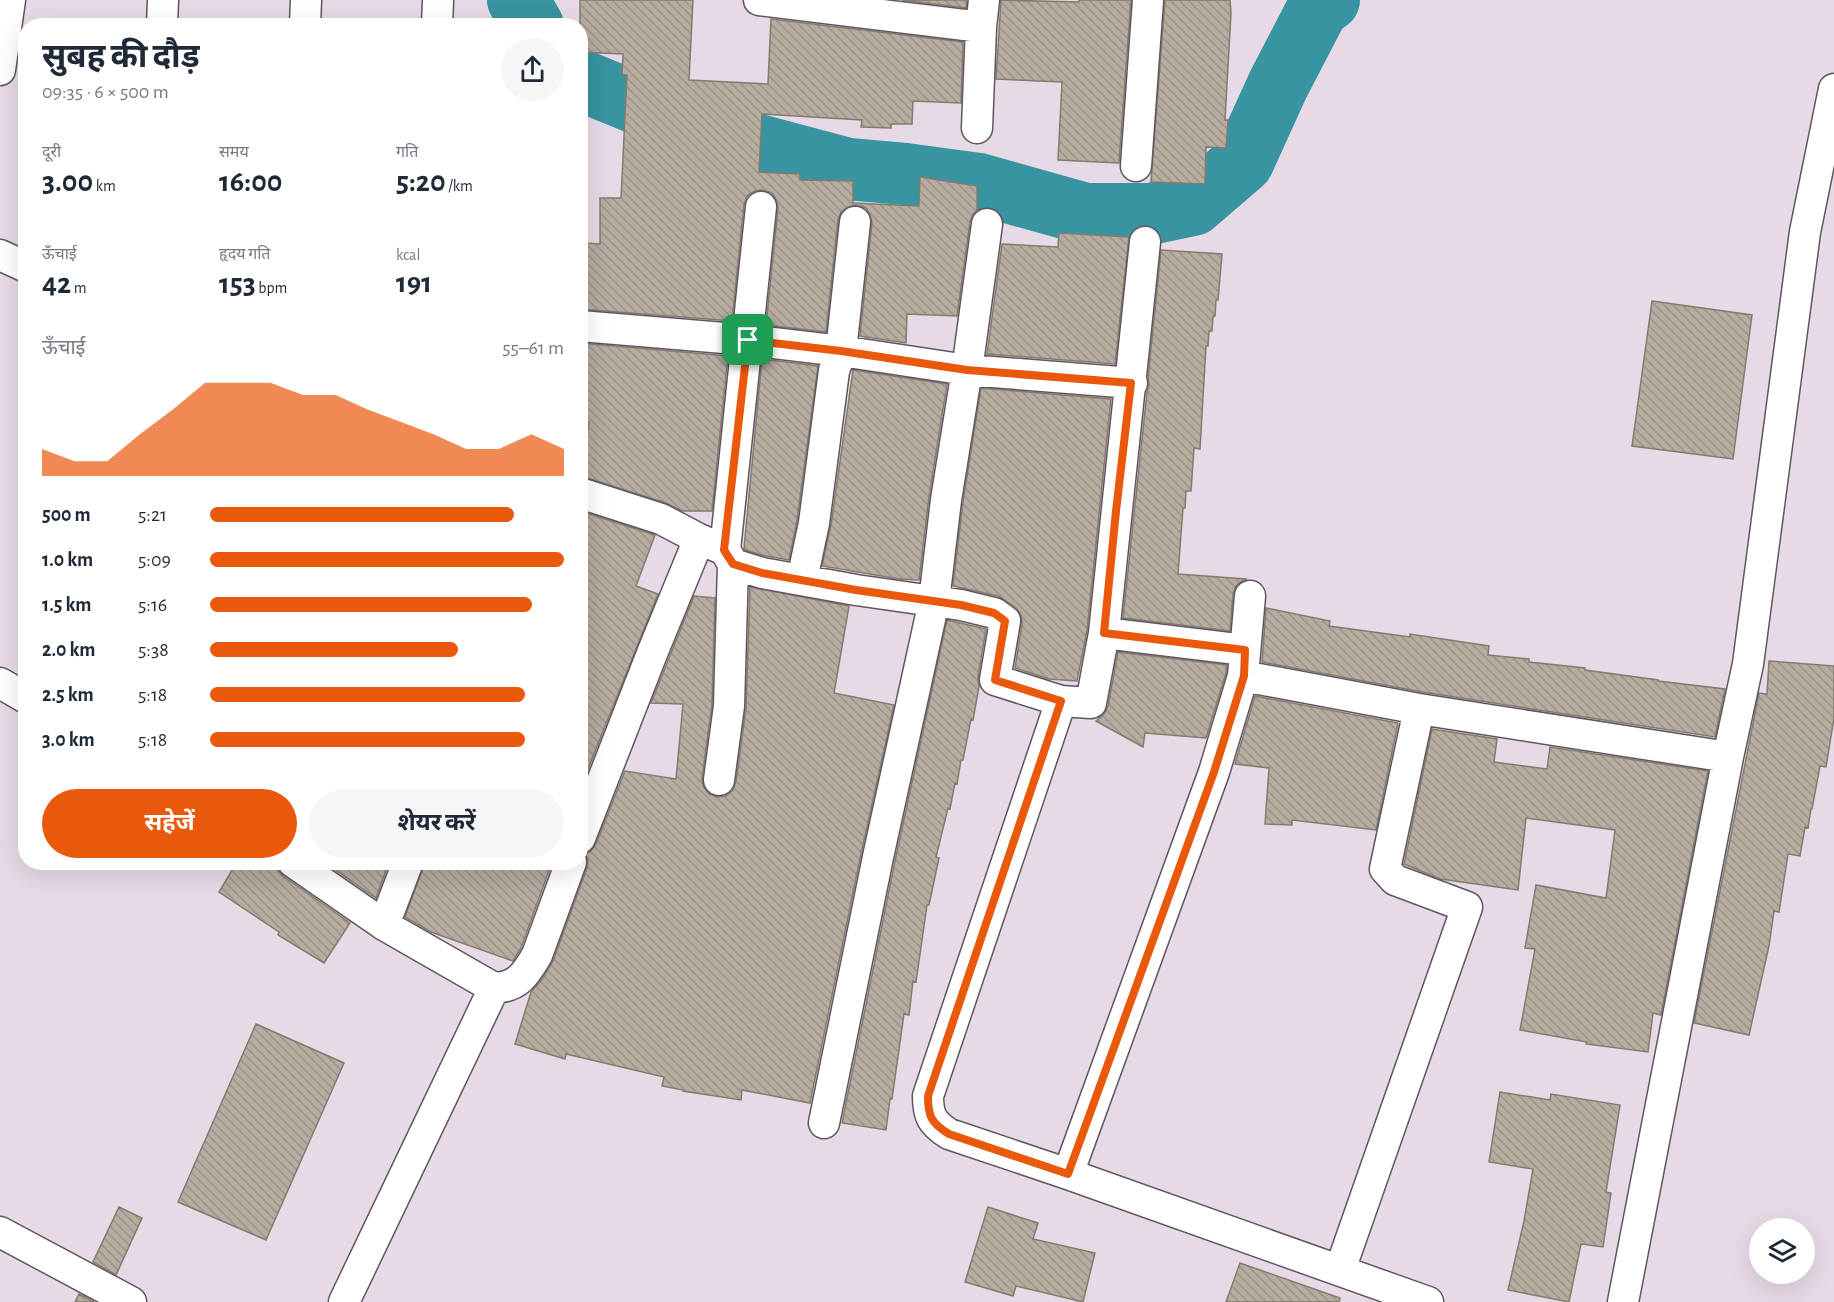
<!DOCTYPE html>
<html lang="hi">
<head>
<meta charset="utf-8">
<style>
  :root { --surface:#fff; --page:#f6f6f7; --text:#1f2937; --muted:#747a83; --accent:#ea580c }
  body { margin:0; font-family:"Alegreya Sans","Noto Sans Devanagari",sans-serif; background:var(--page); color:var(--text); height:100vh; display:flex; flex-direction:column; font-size:22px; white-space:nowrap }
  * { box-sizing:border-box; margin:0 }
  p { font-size:20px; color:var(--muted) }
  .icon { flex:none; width:33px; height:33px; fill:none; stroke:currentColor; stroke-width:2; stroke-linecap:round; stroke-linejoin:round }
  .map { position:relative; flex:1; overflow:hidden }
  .side { position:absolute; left:18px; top:18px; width:570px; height:852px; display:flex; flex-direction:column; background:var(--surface); border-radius:24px; box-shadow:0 6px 24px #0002 }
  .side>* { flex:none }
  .tools { position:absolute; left:1749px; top:1218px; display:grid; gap:12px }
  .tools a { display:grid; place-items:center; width:66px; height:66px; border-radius:50%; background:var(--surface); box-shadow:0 6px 24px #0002; font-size:30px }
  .pin { position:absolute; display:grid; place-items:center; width:51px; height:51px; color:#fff; margin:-26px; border-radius:12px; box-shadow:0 3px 9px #0006 }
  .round { display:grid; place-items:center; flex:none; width:63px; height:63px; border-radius:32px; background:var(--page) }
  .overview { display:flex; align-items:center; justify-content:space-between; height:102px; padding:0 24px }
  h1 { font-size:33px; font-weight:700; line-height:45px }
  .metrics { display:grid; grid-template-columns:repeat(3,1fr); gap:9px; height:102px; padding:6px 24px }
  .metrics div { display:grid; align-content:center }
  .metrics b { font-size:30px; font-weight:700 }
  .metrics small { font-size:16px; font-weight:400 }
  .metrics p { font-size:16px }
  .chart { height:168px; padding:12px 24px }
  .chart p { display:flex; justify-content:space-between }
  .chart svg { width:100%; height:108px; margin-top:6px; fill:var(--accent); opacity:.7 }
  .action { display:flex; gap:12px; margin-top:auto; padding:12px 24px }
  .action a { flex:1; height:69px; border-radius:36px; background:var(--accent); color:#fff; font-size:24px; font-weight:700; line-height:69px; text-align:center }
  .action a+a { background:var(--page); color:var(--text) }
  ul { padding:0 24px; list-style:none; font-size:20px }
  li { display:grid; grid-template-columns:96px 72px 1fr; align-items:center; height:45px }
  li i { height:15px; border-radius:8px; background:var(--accent) }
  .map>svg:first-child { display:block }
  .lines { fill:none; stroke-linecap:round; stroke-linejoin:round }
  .river { stroke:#3894a0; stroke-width:62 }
  .building { fill:url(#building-back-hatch); stroke:#847b70; stroke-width:1.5 }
  .street-casing { stroke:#605660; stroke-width:33 }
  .street { stroke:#fff; stroke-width:30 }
  .route-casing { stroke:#fff; stroke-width:12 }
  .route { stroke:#ea580c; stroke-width:8 }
</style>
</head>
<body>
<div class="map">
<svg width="1834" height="1302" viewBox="0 0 1834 1302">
  <defs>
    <pattern id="building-back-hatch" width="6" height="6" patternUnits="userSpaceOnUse" patternTransform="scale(1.5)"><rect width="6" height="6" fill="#b6aca0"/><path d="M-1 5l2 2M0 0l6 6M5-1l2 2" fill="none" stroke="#9c9389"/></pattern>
  </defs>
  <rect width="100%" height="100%" fill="#e6dae6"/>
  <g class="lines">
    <path class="river" d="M 518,0 L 533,26
      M 580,80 L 705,131 L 848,169 L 905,174 L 979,184 L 1086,214 L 1150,214 L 1193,205 L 1243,162 L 1278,85 L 1318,8 L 1329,0"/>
  </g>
  <path class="building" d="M 580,0 L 693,0 L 689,80 L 768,84 L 771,19 L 963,42 L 961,103 L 913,101 L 912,124 L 891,124 L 891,128 L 861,127 L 862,120 L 762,114 L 759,172 L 800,174 L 800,180 L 853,181 L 853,203 L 919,206 L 920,177 L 977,186 L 977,211 L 973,214 L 970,222 L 957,316 L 907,314 L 906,343 L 860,336 L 872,223 L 870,215 L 866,208 L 856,205 L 848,207 L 841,212 L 838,220 L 826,332 L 766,325 L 778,208 L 777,201 L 772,193 L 762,190 L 755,191 L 747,196 L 744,205 L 732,321 L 580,309 L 584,243 L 600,244 L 600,198 L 621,198 L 627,75 L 622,75 L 623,54 L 580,52 Z
    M 902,0 L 967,0 L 966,8 Z
    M 1001,0 L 1079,2 L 1079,0 L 1131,0 L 1119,163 L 1058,160 L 1062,82 L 996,79 Z
    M 1165,0 L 1230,0 L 1231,13 L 1225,120 L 1228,120 L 1226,148 L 1206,147 L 1205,184 L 1151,182 Z
    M 1059,233 L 1129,237 L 1115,364 L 987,354 L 1002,244 L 1058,247 Z
    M 1161,250 L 1222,254 L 1218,300 L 1216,300 L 1215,316 L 1213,316 L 1212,331 L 1209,331 L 1208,346 L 1206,346 L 1200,449 L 1194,448 L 1191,491 L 1186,491 L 1185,508 L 1183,508 L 1178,574 L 1247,579 L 1242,581 L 1236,586 L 1233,594 L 1230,631 L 1123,618 L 1147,392 L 1149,385 L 1148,378 Z
    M 1652,301 L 1752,315 L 1733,459 L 1632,446 Z
    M 580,343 L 728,356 L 712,511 L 682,511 L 666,503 L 581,476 L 589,422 L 580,421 Z
    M 762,359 L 818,366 L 797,520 L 789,560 L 766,556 L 745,550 L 744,548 Z
    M 853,370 L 947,384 L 929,497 L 919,580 L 899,579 L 822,566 L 831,525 Z
    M 981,388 L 1111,399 L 1087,631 L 1077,681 L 1049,679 L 1015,668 L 1022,624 L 1021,614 L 1015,607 L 998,596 L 953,586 L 963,502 Z
    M 580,511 L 655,535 L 636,586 L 658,594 L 580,789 Z
    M 750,587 L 849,606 L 834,693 L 894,705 L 861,854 L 810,1103 L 742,1090 L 741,1100 L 683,1091 L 683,1090 L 662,1086 L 664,1077 L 566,1054 L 565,1059 L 515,1044 L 531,992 L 543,978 L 553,961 L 587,868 L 588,860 L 586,854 L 591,851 L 596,844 L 625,771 L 676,779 L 683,704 L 651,703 L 694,596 L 715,598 L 712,705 L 702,778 L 703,786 L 709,794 L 717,797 L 726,796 L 733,790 L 736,782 L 746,708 Z
    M 1266,608 L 1330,621 L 1329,626 L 1410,637 L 1410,634 L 1489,646 L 1488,655 L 1529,659 L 1529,662 L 1585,668 L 1585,670 L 1658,680 L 1658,681 L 1725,689 L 1715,737 L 1422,692 L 1262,662 Z
    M 947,620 L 986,629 L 978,677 L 979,687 L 973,720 L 971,719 L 963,760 L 961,760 L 957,784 L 955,783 L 950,809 L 948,808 L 936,857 L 939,858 L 929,905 L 927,905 L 916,982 L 913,981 L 909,1015 L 904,1014 L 892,1099 L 890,1099 L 886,1130 L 842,1123 L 895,861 Z
    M 1118,652 L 1227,665 L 1226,673 L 1206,738 L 1145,733 L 1143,747 L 1096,721 L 1105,713 L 1108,706 Z
    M 1769,661 L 1834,666 L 1834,718 L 1826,767 L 1820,766 L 1812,809 L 1811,809 L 1808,828 L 1805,827 L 1800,856 L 1788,854 L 1779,912 L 1774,911 L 1769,946 L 1749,1035 L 1694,1023 L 1759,693 L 1767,694 Z
    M 1255,696 L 1398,723 L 1376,830 L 1292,820 L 1292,825 L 1265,824 L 1269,768 L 1235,764 Z
    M 1432,729 L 1497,739 L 1494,762 L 1547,769 L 1550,747 L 1708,771 L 1661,1015 L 1653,1013 L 1648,1052 L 1586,1044 L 1587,1042 L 1520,1030 L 1535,949 L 1525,948 L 1536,885 L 1606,898 L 1615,830 L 1526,818 L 1518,890 L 1440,879 L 1404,864 Z
    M 237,862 L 276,862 L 278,870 L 283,876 L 350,923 L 324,963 L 278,935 L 279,932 L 219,892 Z
    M 324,862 L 389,862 L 376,898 Z
    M 425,862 L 552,862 L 521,948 L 513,961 L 431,932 L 405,917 Z
    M 256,1024 L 344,1063 L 266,1240 L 178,1202 Z
    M 1500,1092 L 1550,1100 L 1551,1094 L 1620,1105 L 1606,1192 L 1611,1193 L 1603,1247 L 1581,1244 L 1569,1302 L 1508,1290 L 1524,1221 L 1533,1169 L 1489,1162 Z
    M 119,1207 L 142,1218 L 116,1275 L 93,1262 Z
    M 988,1207 L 1038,1223 L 1033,1239 L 1095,1253 L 1083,1302 L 1016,1286 L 1013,1296 L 965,1282 Z
    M 1240,1263 L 1340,1298 L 1339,1302 L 1226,1302 Z
    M 79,1294 L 94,1302 L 75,1302 Z"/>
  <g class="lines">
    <g class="street-casing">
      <path id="street" d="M 759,0 L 981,27 L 984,0
        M 162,26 L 163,0
        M 305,26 L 306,0
        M 437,26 L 438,0
        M 0,70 L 10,0
        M 977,128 L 981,27
        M 1136,166 L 1148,0
        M 0,255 L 26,267
        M 580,326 L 748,340 L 841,351 L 967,370 L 987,224
        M 580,493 L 661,519 L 699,539 L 653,651 L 580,838
        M 699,539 L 725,550 L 733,564 L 762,573 L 856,590 L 961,605 L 994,613 L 1005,621 L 995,680 L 1061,701 L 1091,703 L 1104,633 L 1145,242
        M 725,550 L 761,207
        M 802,580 L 814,523 L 834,371 L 841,351 L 855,222
        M 1104,633 L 1245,650
        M 1243,676 L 1419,709 L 1728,757
        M 0,683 L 26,698
        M 1061,701 L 928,1096 C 928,1116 932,1123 949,1134 L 1068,1174 L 1428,1302
        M 719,780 L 729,706 L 733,564
        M 293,862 L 384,925 L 494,988 C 518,987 526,974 537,955 L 571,862
        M 384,925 L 408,862
        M 824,1123 L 878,857 L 934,601 L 946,500 L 967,370 L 1132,383
        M 1068,1174 L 1214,772 L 1243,676 L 1250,596
        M 0,1232 L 131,1302
        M 1340,1270 L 1467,907 L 1395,880 L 1385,869 L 1419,709
        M 344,1302 L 494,988
        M 1623,1302 L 1728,757 L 1748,664 L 1805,232 L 1834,89"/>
    </g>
    <use href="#street" class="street"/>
  </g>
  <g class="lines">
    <g class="route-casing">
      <path id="route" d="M 748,340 L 841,351 L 967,370 L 1131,383 L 1116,511 L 1104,633 L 1245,650 L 1244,676 L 1214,772 L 1068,1174 L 949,1134 C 931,1123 928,1116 928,1096 L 1061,701 L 995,680 L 1005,621 L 994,613 L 961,605 L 856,590 L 762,573 L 733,564 L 724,550 Z"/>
    </g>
    <use href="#route" class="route"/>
  </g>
</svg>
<div class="tools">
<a><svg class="icon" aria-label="layers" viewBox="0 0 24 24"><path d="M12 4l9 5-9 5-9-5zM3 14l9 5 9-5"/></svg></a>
</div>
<div class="pin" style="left:748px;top:340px;background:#1e9e55"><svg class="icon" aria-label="arrive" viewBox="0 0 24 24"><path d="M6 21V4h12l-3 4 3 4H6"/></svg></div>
<section class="side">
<div class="overview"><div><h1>सुबह की दौड़</h1><p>09:35 · 6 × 500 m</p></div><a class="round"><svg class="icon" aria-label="share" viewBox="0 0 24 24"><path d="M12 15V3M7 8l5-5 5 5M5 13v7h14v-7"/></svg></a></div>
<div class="metrics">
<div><p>दूरी</p><b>3.00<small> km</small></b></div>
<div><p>समय</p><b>16:00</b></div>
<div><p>गति</p><b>5:20<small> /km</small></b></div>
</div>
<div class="metrics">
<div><p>ऊँचाई</p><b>42<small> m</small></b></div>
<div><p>हृदय गति</p><b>153<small> bpm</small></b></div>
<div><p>kcal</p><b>191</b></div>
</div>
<div class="chart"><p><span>ऊँचाई</span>55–61 m</p>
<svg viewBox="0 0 160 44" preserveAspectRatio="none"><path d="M0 44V33L10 38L20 38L30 27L40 17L50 6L60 6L70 6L80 11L90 11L100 17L110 22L120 27L130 33L140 33L150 27L160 33V44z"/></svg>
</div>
<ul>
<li><b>500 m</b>5:21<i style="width:86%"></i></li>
<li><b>1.0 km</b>5:09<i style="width:100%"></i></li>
<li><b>1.5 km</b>5:16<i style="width:91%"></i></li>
<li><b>2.0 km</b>5:38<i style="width:70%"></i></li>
<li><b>2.5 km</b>5:18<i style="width:89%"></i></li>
<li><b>3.0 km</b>5:18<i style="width:89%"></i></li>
</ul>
<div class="action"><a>सहेजें</a><a>शेयर करें</a></div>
</section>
</div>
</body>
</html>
